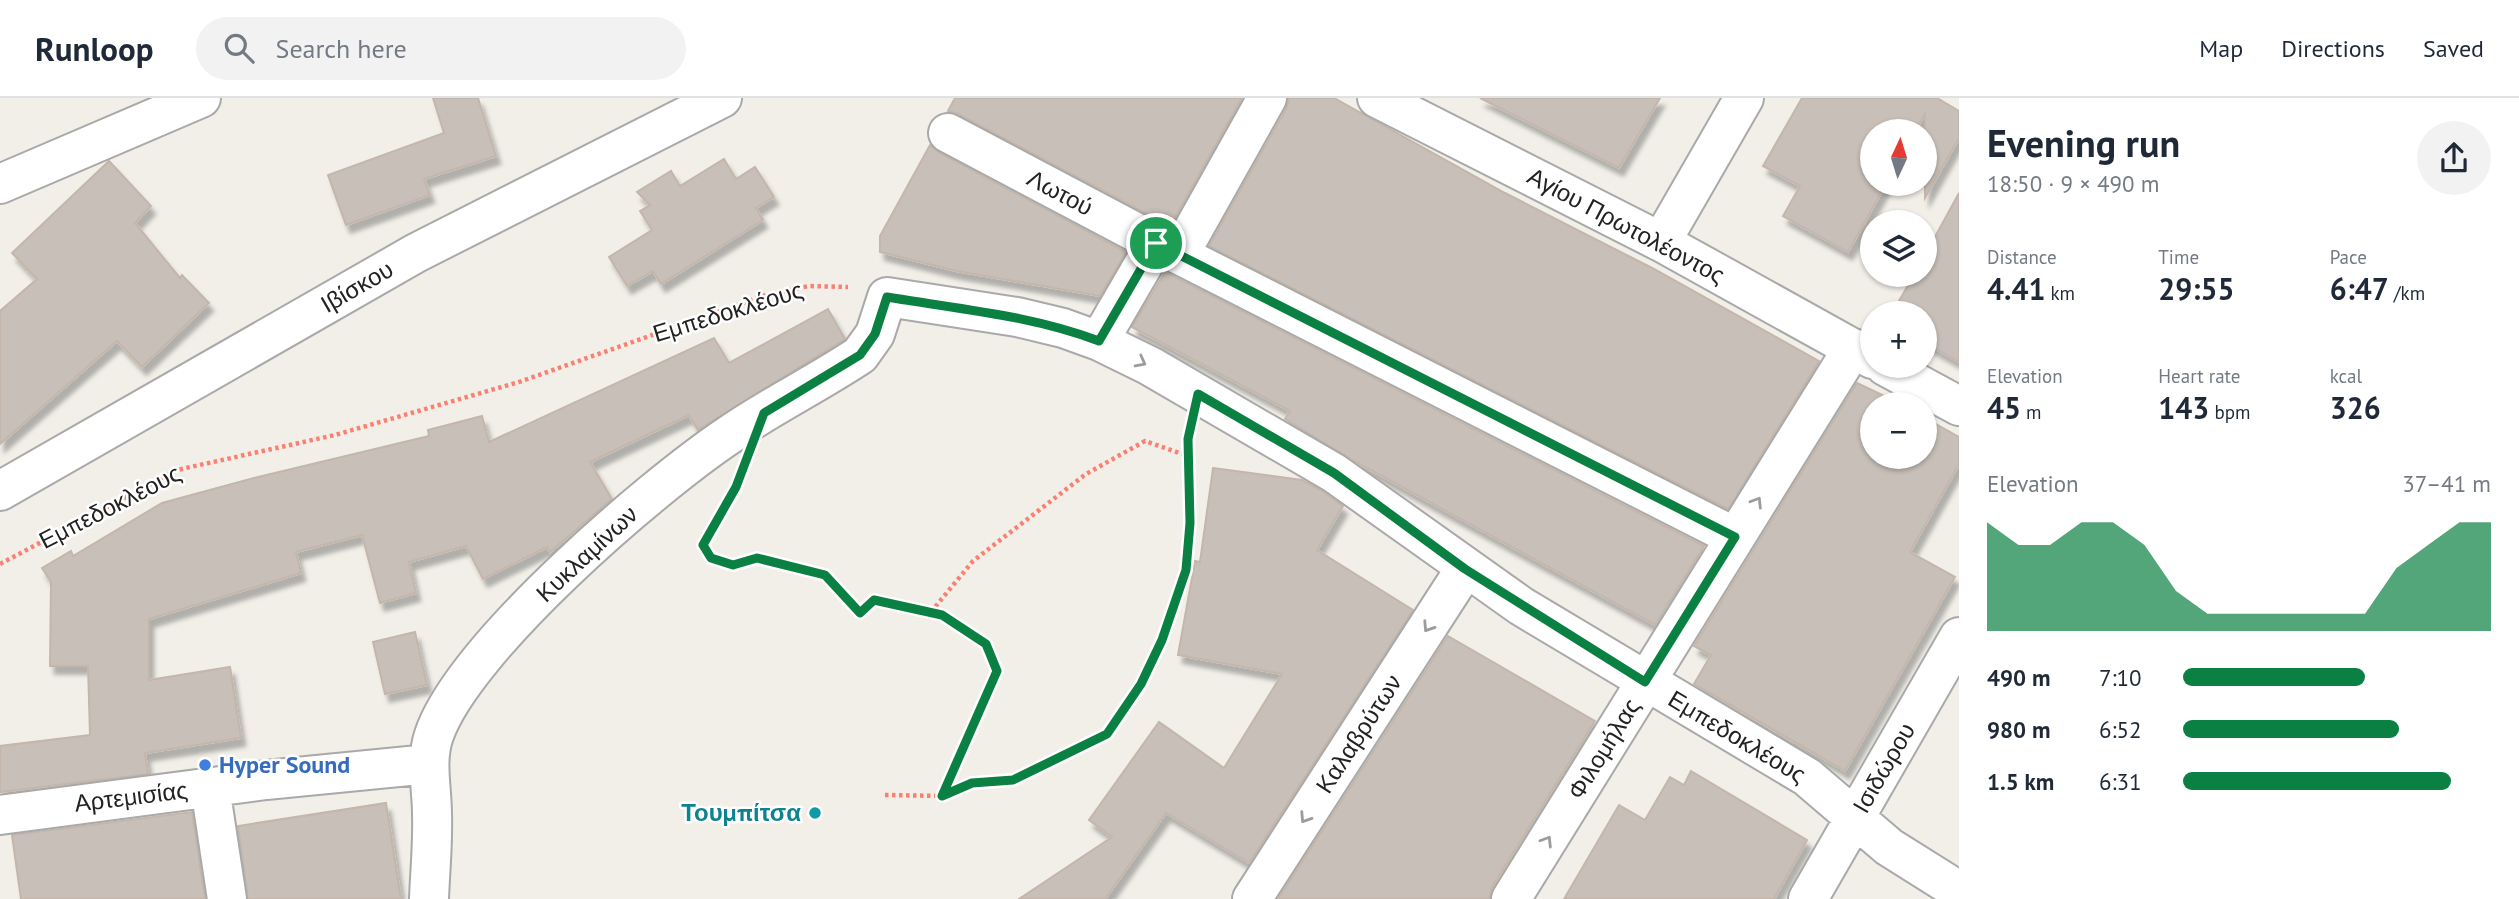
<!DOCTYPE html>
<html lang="en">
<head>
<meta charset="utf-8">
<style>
  :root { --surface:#fff; --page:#f2f2f3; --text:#1f2937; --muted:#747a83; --line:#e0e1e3; --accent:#0b8043 }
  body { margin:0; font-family:"PT Sans",sans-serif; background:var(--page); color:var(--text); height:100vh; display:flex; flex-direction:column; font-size:26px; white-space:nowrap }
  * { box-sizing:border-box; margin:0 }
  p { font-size:23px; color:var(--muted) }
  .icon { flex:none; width:38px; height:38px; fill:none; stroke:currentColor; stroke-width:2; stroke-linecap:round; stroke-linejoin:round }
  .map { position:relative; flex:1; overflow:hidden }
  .drawer { display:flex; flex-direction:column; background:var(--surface); width:560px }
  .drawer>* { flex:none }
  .needle { width:46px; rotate:4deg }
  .controls { position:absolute; left:1860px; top:21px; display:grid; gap:14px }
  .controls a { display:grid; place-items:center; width:77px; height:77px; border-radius:50%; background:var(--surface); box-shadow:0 2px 5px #0004; font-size:35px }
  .pin { position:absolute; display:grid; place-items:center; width:60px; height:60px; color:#fff; margin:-30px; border:4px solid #fff; border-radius:50%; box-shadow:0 2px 7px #0007 }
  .round { display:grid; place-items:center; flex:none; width:74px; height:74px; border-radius:37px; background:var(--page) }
  .overview { display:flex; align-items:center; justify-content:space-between; height:119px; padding:0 28px }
  h1 { font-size:38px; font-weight:700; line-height:52px }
  .figures { display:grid; grid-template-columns:repeat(3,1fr); gap:10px; height:119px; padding:7px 28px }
  .figures div { display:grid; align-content:center }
  .figures b { font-size:30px; font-weight:700 }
  .figures small { font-size:19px; font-weight:400 }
  .figures p { font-size:19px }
  .chart { height:196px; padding:14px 28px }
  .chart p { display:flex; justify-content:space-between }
  .chart svg { width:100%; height:126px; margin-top:7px; fill:var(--accent); opacity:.7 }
  ul { padding:0 28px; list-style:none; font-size:23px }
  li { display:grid; grid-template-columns:112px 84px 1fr; align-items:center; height:52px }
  li i { height:18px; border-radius:9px; background:var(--accent) }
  header { display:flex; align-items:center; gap:42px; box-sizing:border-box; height:98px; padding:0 35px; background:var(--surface); border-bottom:2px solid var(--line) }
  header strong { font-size:33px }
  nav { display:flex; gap:38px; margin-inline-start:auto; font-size:24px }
  .search { width:490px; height:63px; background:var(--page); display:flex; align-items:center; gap:18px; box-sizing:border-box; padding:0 24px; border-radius:38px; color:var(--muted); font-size:26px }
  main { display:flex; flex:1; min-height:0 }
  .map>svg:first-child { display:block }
  .building { fill:#c7bfb8; stroke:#c4b6ab; stroke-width:2; filter:url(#shadow) }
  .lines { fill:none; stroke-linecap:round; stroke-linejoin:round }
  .minor-casing { stroke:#a9a9a9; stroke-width:42 }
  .path { stroke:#fa8072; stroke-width:4.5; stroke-dasharray:3.5 3.5; stroke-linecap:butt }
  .minor { stroke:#fff; stroke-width:38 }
  .oneway { stroke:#9c9c9c }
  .route-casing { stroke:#fff; stroke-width:14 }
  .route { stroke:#0b8043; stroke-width:9 }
  .shop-dot { fill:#3f7fe0; stroke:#fff; stroke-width:2.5 }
  .culture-dot { fill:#0f9aa8; stroke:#fff; stroke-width:2.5 }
  .labels { text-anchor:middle; stroke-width:5; stroke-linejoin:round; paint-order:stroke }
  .street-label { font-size:24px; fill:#222; stroke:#fff }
  .shop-label { font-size:24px; font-weight:bold; fill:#366cbe; stroke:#fff; text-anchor:start }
  .culture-label { font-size:24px; font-weight:bold; fill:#0d838f; stroke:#fff; text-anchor:end }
</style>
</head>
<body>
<header>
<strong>Runloop</strong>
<div class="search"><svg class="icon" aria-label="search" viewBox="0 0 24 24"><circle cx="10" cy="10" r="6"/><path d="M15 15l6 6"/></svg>Search here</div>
<nav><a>Map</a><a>Directions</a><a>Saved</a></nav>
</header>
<main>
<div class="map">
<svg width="1959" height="801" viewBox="0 0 1959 801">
  <defs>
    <filter id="shadow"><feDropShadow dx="4.5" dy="8" stdDeviation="2" flood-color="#0004"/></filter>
  </defs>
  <rect width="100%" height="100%" fill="#f2efe9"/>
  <path class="building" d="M 433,0 L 478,0 L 496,58 L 424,81 L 430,97 L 346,127 L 328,77 L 444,35 Z
    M 955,0 L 1242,0 L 1170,128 L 958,16 L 948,13 Z
    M 1289,0 L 1334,0 L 1505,95 L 1654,171 L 1819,263 L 1728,411 L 1209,148 L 1286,11 Z
    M 1480,0 L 1660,0 L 1619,70 Z
    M 1802,0 L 1937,0 L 1959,13 L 1959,40 L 1925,100 L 1925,16 L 1915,33 L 1872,33 L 1872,86 L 1886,86 L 1848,154 L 1783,118 L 1800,88 L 1763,68 Z
    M 930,47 L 938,54 L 1126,154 L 1100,198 L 956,173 L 880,154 L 880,138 Z
    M 724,61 L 736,81 L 755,69 L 774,99 L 756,110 L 763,122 L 661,186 L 653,173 L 627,188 L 609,159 L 652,132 L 640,113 L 650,107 L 637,94 L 671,73 L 680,88 Z
    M 109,63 L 151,108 L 135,125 L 180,180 L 182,177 L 209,205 L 142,269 L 117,243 L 0,346 L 0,213 L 37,181 L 12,155 Z
    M 1959,95 L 1959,264 L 1925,245 L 1925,215 L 1892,215 L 1914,177 L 1925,177 L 1925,157 Z
    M 1165,174 L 1169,176 L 1704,448 L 1655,527 L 1356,364 L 1285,321 L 1290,313 L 1132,229 Z
    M 828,211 L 845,241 L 832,249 L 698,332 L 689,317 L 590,364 L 612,401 L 550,454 L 547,449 L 483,481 L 466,448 L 409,464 L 416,495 L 380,505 L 362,437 L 296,454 L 301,475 L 149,521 L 149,582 L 230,569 L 241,640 L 145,655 L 148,676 L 0,694 L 0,648 L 90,637 L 88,568 L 50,568 L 51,484 L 42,470 L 71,453 L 73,458 L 162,405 L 254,380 L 429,338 L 428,332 L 482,318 L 489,344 L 714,240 L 729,265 Z
    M 1857,285 L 1901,306 L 1872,306 L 1872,359 L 1925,359 L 1925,320 L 1959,339 L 1959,366 L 1910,454 L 1955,479 L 1845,673 L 1694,586 L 1711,557 L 1694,548 Z
    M 1213,370 L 1302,382 L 1322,393 L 1343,408 L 1317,452 L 1413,512 L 1249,765 L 1166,715 L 1105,801 L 1019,801 L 1112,739 L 1089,722 L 1159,624 L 1224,670 L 1282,576 L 1178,557 L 1195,463 L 1200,464 Z
    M 415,534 L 427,587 L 385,596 L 373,544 Z
    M 1448,538 L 1595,623 L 1492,789 L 1489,801 L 1278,801 Z
    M 1691,673 L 1807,742 L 1774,801 L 1564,801 L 1619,707 L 1645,722 L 1670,679 L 1684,687 Z
    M 386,705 L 401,801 L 248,801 L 238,728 Z
    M 192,714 L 205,801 L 21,801 L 12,737 Z"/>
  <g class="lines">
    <g class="minor-casing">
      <path id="minor" d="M 1377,0 L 1661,144 L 1872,261
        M 948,35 L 1156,145 L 1735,439
        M 0,86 L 201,0
        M 1661,144 L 1744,0
        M 1179,157 L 1267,0
        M 1099,243 L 1156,145
        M 1885,268 L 1959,308
        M 0,393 L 416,155 L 722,0
        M 210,689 L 227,801
        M 0,717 L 266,682 L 429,666
        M 429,801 C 430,773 433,745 432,716 C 432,690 425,663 434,637 C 464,550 650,390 729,337 C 771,308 818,285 860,257 L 875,236 L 887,199 L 1017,219 L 1063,230 L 1099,243 L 1150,268 L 1334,375 L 1521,508 L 1807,679 L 1889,749 L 1959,793
        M 1252,801 L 1465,471
        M 1511,801 L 1853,250
        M 1808,801 L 1959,539"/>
    </g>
    <path class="path" d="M 739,381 L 703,447 L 711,460 L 733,467 L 757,460 L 825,477 L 860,515 L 874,502 L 942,517 L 986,546 L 997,573 L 942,698
      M 0,466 L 177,372 L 335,337 L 519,284 L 766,197 L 809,188 L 848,189
      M 931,514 L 973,463 L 1086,376 L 1145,343 L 1188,358
      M 885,697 L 942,698 L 972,685 L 1013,682 L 1107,636 L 1141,586 L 1162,542 L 1186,472 L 1190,425 L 1188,338"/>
    <use href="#minor" class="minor"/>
  </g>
  <defs><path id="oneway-chevron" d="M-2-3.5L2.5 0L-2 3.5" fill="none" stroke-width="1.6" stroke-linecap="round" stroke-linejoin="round" transform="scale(1.75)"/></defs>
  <g class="oneway">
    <use href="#oneway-chevron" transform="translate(1141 264) rotate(28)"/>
    <use href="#oneway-chevron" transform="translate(1757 404) rotate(-58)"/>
    <use href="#oneway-chevron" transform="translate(1428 529) rotate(123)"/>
    <use href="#oneway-chevron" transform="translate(1305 720) rotate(123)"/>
    <use href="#oneway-chevron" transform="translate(1547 743) rotate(-58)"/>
  </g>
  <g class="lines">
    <g class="route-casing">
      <path id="route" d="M 1156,145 L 1735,439 L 1645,584 L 1465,471 L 1334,375 L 1198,296 L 1188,341 L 1190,425 L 1186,472 L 1162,542 L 1141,586 L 1107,636 L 1013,682 L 972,685 L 942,698 L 997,573 L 986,546 L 942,517 L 874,502 L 860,515 L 825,477 L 757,460 L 733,467 L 711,460 L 703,447 L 736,389 L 764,315 L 860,257 L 875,236 L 887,199 C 958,211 1030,217 1099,243 Z"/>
    </g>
    <use href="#route" class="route"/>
  </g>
  <circle class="shop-dot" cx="205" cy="667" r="7"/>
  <circle class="culture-dot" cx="815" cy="715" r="7"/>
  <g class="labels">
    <g class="street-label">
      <text transform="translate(1060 95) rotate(28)" y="8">Λωτού</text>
      <text transform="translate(1626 128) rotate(28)" y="8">Αγίου Πρωτολέοντος</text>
      <text transform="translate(357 189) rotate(-30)" y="8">Ιβίσκου</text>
      <text transform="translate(728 214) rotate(-17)" y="8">Εμπεδοκλέους</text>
      <text transform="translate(110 409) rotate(-27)" y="8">Εμπεδοκλέους</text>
      <text transform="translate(587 456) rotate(-43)" y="8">Κυκλαμίνων</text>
      <text transform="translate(1359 636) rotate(-57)" y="8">Καλαβρύτων</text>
      <text transform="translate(1737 639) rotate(31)" y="8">Εμπεδοκλέους</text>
      <text transform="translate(1604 651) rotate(-58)" y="8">Φιλομήλας</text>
      <text transform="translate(1884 670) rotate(-60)" y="8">Ισιδώρου</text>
      <text transform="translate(131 699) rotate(-7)" y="8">Αρτεμισίας</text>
    </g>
    <g class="shop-label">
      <text x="219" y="675">Hyper Sound</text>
    </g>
    <g class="culture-label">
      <text x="801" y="723">Τουμπίτσα</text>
    </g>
  </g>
</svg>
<div class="controls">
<a><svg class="needle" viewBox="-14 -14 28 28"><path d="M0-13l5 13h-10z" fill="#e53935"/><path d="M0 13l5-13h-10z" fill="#747a83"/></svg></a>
<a><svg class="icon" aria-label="layers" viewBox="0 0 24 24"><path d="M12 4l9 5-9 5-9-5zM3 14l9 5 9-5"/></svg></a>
<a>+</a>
<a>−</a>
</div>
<div class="pin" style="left:1156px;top:145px;background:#1e9e55"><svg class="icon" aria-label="arrive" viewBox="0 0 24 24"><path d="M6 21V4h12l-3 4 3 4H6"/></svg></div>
</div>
<section class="drawer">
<div class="overview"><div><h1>Evening run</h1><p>18:50 · 9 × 490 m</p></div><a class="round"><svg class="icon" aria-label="share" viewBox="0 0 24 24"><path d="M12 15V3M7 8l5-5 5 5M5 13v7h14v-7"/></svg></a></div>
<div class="figures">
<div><p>Distance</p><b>4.41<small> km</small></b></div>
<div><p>Time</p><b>29:55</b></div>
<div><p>Pace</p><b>6:47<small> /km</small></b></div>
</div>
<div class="figures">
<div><p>Elevation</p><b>45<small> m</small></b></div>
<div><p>Heart rate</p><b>143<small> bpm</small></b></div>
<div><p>kcal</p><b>326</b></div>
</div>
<div class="chart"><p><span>Elevation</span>37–41 m</p>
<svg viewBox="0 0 160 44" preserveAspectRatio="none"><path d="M0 44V6L10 14L20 14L30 6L40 6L50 14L60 30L70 38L80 38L90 38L100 38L110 38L120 38L130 22L140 14L150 6L160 6V44z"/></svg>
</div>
<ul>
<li><b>490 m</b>7:10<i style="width:59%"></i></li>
<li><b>980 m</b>6:52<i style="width:70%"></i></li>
<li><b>1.5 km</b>6:31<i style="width:87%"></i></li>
</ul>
</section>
</main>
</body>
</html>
